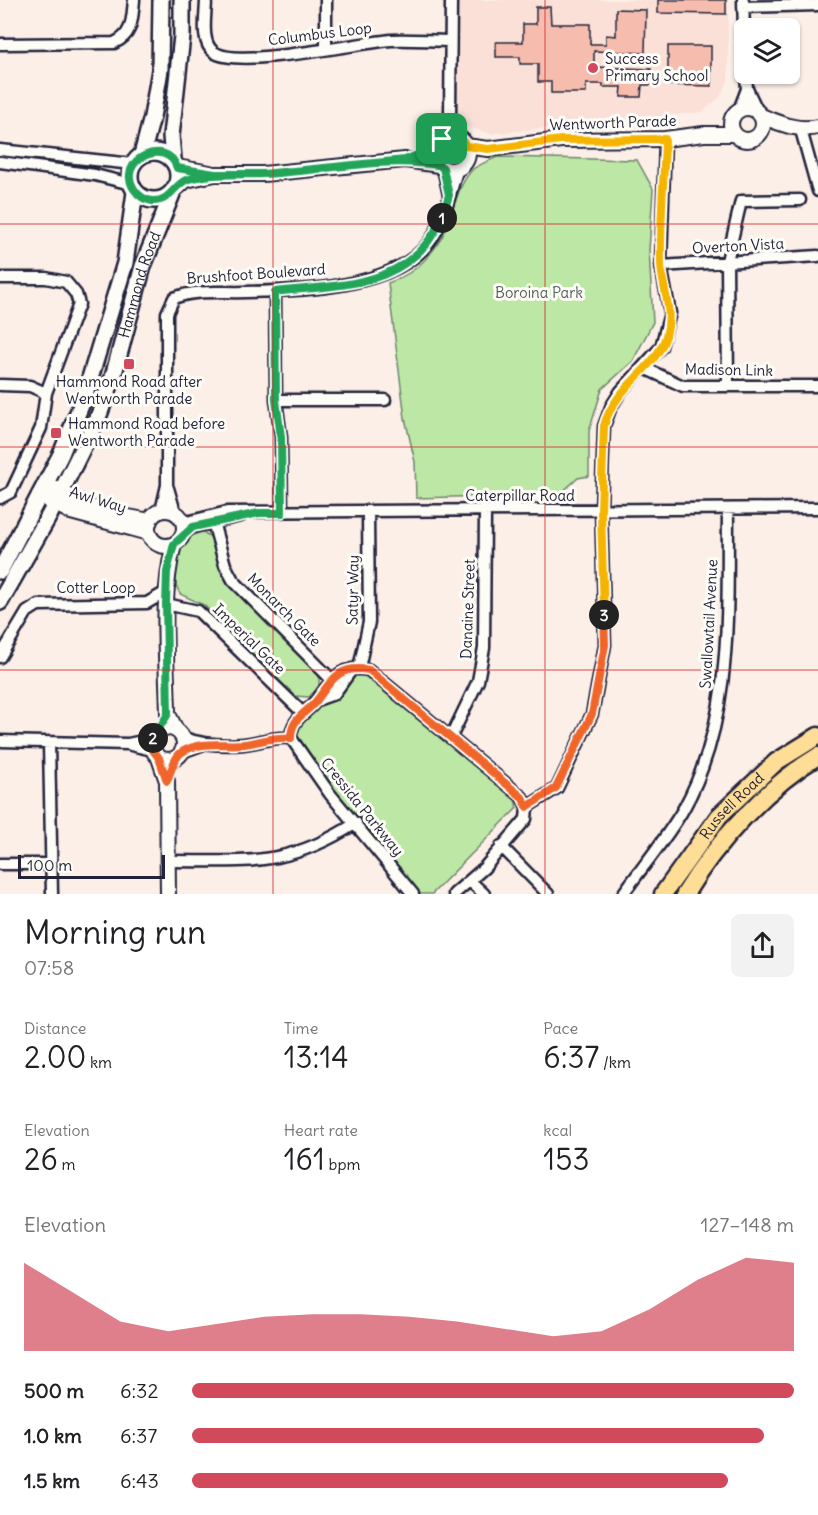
<!DOCTYPE html>
<html lang="en">
<head>
<meta charset="utf-8">
<style>
  :root { --surface:#fff; --page:#f2f2f2; --text:#202124; --muted:#757577; --accent:#d1495b }
  body { margin:0; font-family:Delius,sans-serif; background:var(--page); color:var(--text); height:100vh; display:flex; flex-direction:column; font-size:22px; white-space:nowrap }
  * { box-sizing:border-box; margin:0 }
  p { font-size:20px; color:var(--muted) }
  .icon { flex:none; width:33px; height:33px; fill:none; stroke:currentColor; stroke-width:2; stroke-linecap:round; stroke-linejoin:round }
  .map { position:relative; height:894px; overflow:hidden }
  .details { display:flex; flex-direction:column; background:var(--surface); flex:1 }
  .details>* { flex:none }
  .fabs { position:absolute; left:734px; top:18px; display:grid; gap:12px }
  .fabs a { display:grid; place-items:center; width:66px; height:66px; border-radius:9px; background:var(--surface); box-shadow:0 2px 4px #0004; font-size:30px }
  .scale { position:absolute; left:18px; bottom:15px; width:147px; box-sizing:border-box; padding-left:6px; border:3px solid #22223b; border-top:0; font-size:16px; line-height:21px; white-space:nowrap; color:#22223b; -webkit-text-stroke:4px #fdfcf7; paint-order:stroke }
  .pin { position:absolute; display:grid; place-items:center; width:51px; height:51px; color:#fff; margin:-26px; border-radius:12px; box-shadow:0 3px 9px #0006 }
  .km { position:absolute; width:30px; height:30px; margin:-15px; border-radius:50%; background:#222; color:#fff; font-size:16px; line-height:30px; text-align:center }
  .round { display:grid; place-items:center; flex:none; width:63px; height:63px; border-radius:9px; background:var(--page) }
  .overview { display:flex; align-items:center; justify-content:space-between; height:102px; padding:0 24px }
  h1 { font-size:33px; font-weight:600; line-height:45px }
  .stats { display:grid; grid-template-columns:repeat(3,1fr); gap:9px; height:102px; padding:6px 24px }
  .stats div { display:grid; align-content:center }
  .stats b { font-size:30px; font-weight:600 }
  .stats small { font-size:16px; font-weight:400 }
  .stats p { font-size:16px }
  .chart { height:168px; padding:12px 24px }
  .chart p { display:flex; justify-content:space-between }
  .chart svg { width:100%; height:108px; margin-top:6px; fill:var(--accent); opacity:.7 }
  ul { padding:0 24px; list-style:none; font-size:20px }
  li { display:grid; grid-template-columns:96px 72px 1fr; align-items:center; height:45px }
  li i { height:15px; border-radius:8px; background:var(--accent) }
  .map>svg:first-child { display:block }
  .built { fill:#fae0d7 }
  .green { fill:#bce7a4; stroke:#6f8470; stroke-width:1.5 }
  .building { fill:#f6bcae; stroke:#22223b; stroke-width:1.5 }
  .lines { fill:none; stroke-linecap:round; stroke-linejoin:round }
  .minor-casing { stroke:#22223b; stroke-width:15 }
  .tertiary-casing { stroke:#22223b; stroke-width:18 }
  .secondary-casing { stroke:#22223b; stroke-width:20 }
  .primary-casing { stroke:#22223b; stroke-width:21 }
  .minor { stroke:#fdfcf7; stroke-width:10 }
  .tertiary { stroke:#fdfcf7; stroke-width:14 }
  .secondary { stroke:#fdfcf7; stroke-width:15 }
  .primary { stroke:#fede96; stroke-width:16 }
  .split-1-casing { stroke:#fff; stroke-width:12 }
  .split-2-casing { stroke:#fff; stroke-width:12 }
  .split-3-casing { stroke:#fff; stroke-width:12 }
  .split-4-casing { stroke:#fff; stroke-width:12 }
  .split-1 { stroke:#22a559; stroke-width:8 }
  .split-2 { stroke:#22a559; stroke-width:8 }
  .split-3 { stroke:#f0652b; stroke-width:8 }
  .split-4 { stroke:#f5b400; stroke-width:8 }
  .grid { fill:none; stroke:#d62828; stroke-width:1.5; stroke-opacity:0.55 }
  .poi-dot { fill:#d1495b; stroke:#fdfcf7; stroke-width:2 }
  .labels { text-anchor:middle; stroke-width:6; stroke-linejoin:round; paint-order:stroke }
  .street-label { font-size:15px; fill:#22223b; stroke:#fdfcf7 }
  .poi-label { font-size:15px; fill:#22223b; stroke:#fdfcf7; text-anchor:start }
  .park-label { font-size:15px; fill:#505d5a; stroke:#fdfcf7 }
</style>
</head>
<body>
<div class="map">
<svg width="818" height="894" viewBox="0 0 818 894">
  <rect width="100%" height="100%" fill="#fcefe8"/>
  <filter id="ink" filterUnits="userSpaceOnUse"><feTurbulence type="fractalNoise" baseFrequency=".0167" numOctaves="2"/><feDisplacementMap in="SourceGraphic" scale="12" xChannelSelector="R" yChannelSelector="G"/><feConvolveMatrix kernelMatrix="1 2 1 2 8 2 1 2 1" color-interpolation-filters="sRGB"/></filter>
  <g filter="url(#ink)">
    <path class="built" d="M 458,0 L 728,0 L 728,81 L 719,98 L 702,112 L 490,134 L 456,123 Z"/>
    <path class="green" d="M 497,157 L 637,160 L 653,189 L 649,250 L 653,322 L 633,361 L 602,389 L 589,431 L 589,476 L 578,478 L 560,494 L 416,498 L 415,462 L 405,418 L 388,283 C 421,272 442,245 452,213 C 456,199 461,182 472,170 C 477,165 489,161 497,157 Z
      M 203,532 L 211,537 L 219,566 L 228,581 L 319,674 L 319,687 L 309,697 L 294,696 L 204,605 L 180,594 L 176,585 L 175,569 L 181,548 L 192,535 Z
      M 362,674 L 515,799 L 517,808 L 432,894 L 420,894 C 397,868 294,757 294,730 L 348,675 Z"/>
    <path class="building" d="M 658,0 L 726,0 L 726,14 L 658,13 Z
      M 536,7 L 550,7 L 551,24 L 590,24 L 590,44 L 606,44 L 606,35 L 616,36 L 616,9 L 646,10 L 645,53 L 594,51 L 594,67 L 651,69 L 651,85 L 642,85 L 641,97 L 621,97 L 622,87 L 603,87 L 603,84 L 586,84 L 586,93 L 551,93 L 551,82 L 538,82 L 538,64 L 520,64 L 520,57 L 496,57 L 496,42 L 523,42 L 523,24 L 536,24 Z
      M 668,46 L 711,46 L 711,86 L 668,85 Z"/>
    <g class="lines">
      <g class="minor-casing">
        <path id="minor" d="M 206,0 C 206,15 200,43 214,52 C 236,69 358,43 391,40 C 410,39 431,41 450,41
          M 743,0 L 744,28
          M 743,7 L 818,5
          M 0,44 L 114,43 C 133,35 132,19 134,0
          M 326,48 L 326,0
          M 747,89 L 758,112
          M 739,110 L 747,89 L 746,74
          M 450,117 L 458,138
          M 801,130 L 818,191
          M 442,139 L 450,117 L 451,0
          M 0,150 L 133,164
          M 0,162 L 95,175 L 131,184
          M 443,168 L 449,195
          M 661,266 L 818,256
          M 0,278 L 46,278 L 66,282 L 76,294 L 79,304 L 46,393 L 41,428 L 11,492 L 0,498
          M 275,292 L 276,400 L 281,437 L 282,512
          M 644,368 L 683,386 L 818,386
          M 0,385 L 30,386 L 46,393
          M 728,386 L 727,261 L 741,201 L 800,200
          M 276,400 L 385,400
          M 168,488 L 175,512
          M 161,511 L 167,485 L 167,313 L 174,298 C 197,289 222,293 246,292 C 301,291 396,289 430,241 C 445,220 450,192 458,168
          M 213,522 L 225,565 L 233,580 L 331,679
          M 183,523 L 227,512 L 818,508
          M 182,535 L 193,527 L 241,516
          M 166,604 L 198,611 L 303,713
          M 0,657 L 27,612 L 38,605 L 147,603 L 166,592
          M 359,668 L 369,622 L 368,512
          M 317,700 L 334,694 L 352,669
          M 451,737 L 478,681 L 484,648 L 485,511
          M 183,738 C 202,744 225,746 244,744 C 261,742 274,736 291,738 C 291,718 306,714 317,700 C 332,680 338,665 369,670 L 522,797 L 527,807
          M 291,738 L 330,794 L 413,894
          M 0,741 L 128,744 L 152,739
          M 49,743 L 52,894
          M 131,745 L 153,750
          M 182,752 L 204,744
          M 527,807 L 557,788 L 592,714 L 605,645 L 601,510 L 604,426 L 611,407 L 621,391 L 661,347 L 670,313 L 661,266 L 665,139
          M 501,846 L 548,894
          M 168,861 C 246,861 287,868 356,823
          M 0,864 L 51,864
          M 470,881 L 484,894
          M 454,894 L 484,868 L 526,819 L 527,807
          M 623,894 C 643,866 667,838 684,808 C 734,718 727,609 728,509"/>
      </g>
      <g class="tertiary-casing">
        <path id="tertiary" d="M731 124a16 16 0 1 1 32 0a16 16 0 1 1-32 0Z
          M 761,116 C 782,124 796,131 818,127
          M434 153a17 17 0 1 1 34 0a17 17 0 1 1-34 0Z
          M 466,146 L 488,149 L 561,140 L 665,139 L 704,134 L 735,134
          M 177,167 L 210,173
          M 177,188 L 186,180 L 215,174 L 263,174 L 405,160 L 439,165
          M 45,484 L 101,512 L 150,521
          M 39,495 L 71,512 L 149,533
          M148 528a18 18 0 1 1 36 0a18 18 0 1 1-36 0Z
          M 174,544 C 160,599 167,658 168,714 L 176,730
          M152 744a16 16 0 1 1 32 0a16 16 0 1 1-32 0Z
          M 159,758 L 167,781 L 168,894"/>
      </g>
      <g class="secondary-casing">
        <g id="secondary">
          <circle cx="154" cy="176" r="24"/>
          <path d="M 142,155 L 152,117 L 160,70 L 161,0"/>
          <path d="M 173,159 L 171,136 L 182,36 L 182,0"/>
          <path d="M 0,571 L 61,454 L 84,398 L 125,263 L 135,192"/>
          <path id="s1" d="M 0,602 L 50,514 L 99,415 L 113,377 L 143,266 L 172,194"/>
        </g>
      </g>
      <g class="primary-casing">
        <g id="primary">
          <path id="s2" d="M 663,894 L 719,816 L 776,762 L 818,736"/>
          <path d="M 685,894 C 716,843 766,787 818,756"/>
        </g>
      </g>
      <use href="#minor" class="minor"/>
      <use href="#tertiary" class="tertiary"/>
      <use href="#secondary" class="secondary"/>
      <use href="#primary" class="primary"/>
    </g>
  </g>
  <g class="lines" filter="url(#ink)">
    <g class="split-1-casing">
      <path id="split-1" d="M 442,218 L 449,195 L 443,168 L 439,165 C 379,156 323,171 263,174 C 243,175 223,173 204,176 C 198,177 191,178 186,180 C 173,186 170,202 152,201 C 145,200 138,195 134,189 C 115,160 167,136 177,168 L 215,174 L 263,174 L 405,160 L 435,148 L 442,139"/>
    </g>
    <g class="split-2-casing">
      <path id="split-2" d="M 153,738 L 168,714 L 166,604 L 167,572 L 174,544 L 193,527 L 259,513 L 282,513 L 281,437 L 276,400 L 275,292 C 342,284 410,289 442,218"/>
    </g>
    <g class="split-3-casing">
      <path id="split-3" d="M 153,738 L 153,750 L 159,758 L 167,781 C 171,772 174,757 182,752 C 201,740 224,746 244,744 C 260,742 274,736 291,738 C 291,718 306,714 317,700 C 332,680 338,665 369,670 L 522,797 L 527,807 L 556,788 L 592,714 L 605,645 L 604,615"/>
    </g>
    <g class="split-4-casing">
      <path id="split-4" d="M 442,139 C 452,135 461,137 466,146 L 488,149 L 561,140 L 665,139 C 664,180 660,222 661,264 C 662,289 674,310 666,336 C 655,371 615,385 604,426 L 601,510 L 604,615"/>
    </g>
    <use href="#split-1" class="split-1"/>
    <use href="#split-2" class="split-2"/>
    <use href="#split-3" class="split-3"/>
    <use href="#split-4" class="split-4"/>
  </g>
  <path class="grid" d="M 273,0 L 273,894M 545,0 L 545,894M 0,224 L 818,224M 0,447 L 818,447M 0,670 L 818,670"/>
  <g class="poi-dot">
    <circle cx="593" cy="68" r="6"/>
    <rect x="123" y="358" width="12" height="12" rx="3"/>
    <rect x="50" y="427" width="12" height="12" rx="3"/>
  </g>
  <g class="labels">
    <g class="street-label">
      <text transform="translate(320 34) rotate(-7)" y="5">Columbus Loop</text>
      <text transform="translate(613 123) rotate(-2)" y="5">Wentworth Parade</text>
      <text transform="translate(738 246) rotate(-3)" y="5">Overton Vista</text>
      <text transform="translate(256 274) rotate(-4)" y="5">Brushfoot Boulevard</text>
      <text dy="5" stroke="none"><textPath href="#s1" startOffset="348">Hammond Road</textPath></text>
      <text transform="translate(729 370) rotate(1)" y="5">Madison Link</text>
      <text x="520" y="501">Caterpillar Road</text>
      <text transform="translate(98 500) rotate(17)" y="5">Awl Way</text>
      <text x="96" y="593">Cotter Loop</text>
      <text transform="translate(353 590) rotate(-89)" y="5">Satyr Way</text>
      <text transform="translate(468 609) rotate(-88)" y="5">Danaine Street</text>
      <text transform="translate(284 610) rotate(45)" y="5">Monarch Gate</text>
      <text transform="translate(709 624) rotate(-87)" y="5">Swallowtail Avenue</text>
      <text transform="translate(249 639) rotate(44)" y="5">Imperial Gate</text>
      <text transform="translate(362 807) rotate(51)" y="5">Cressida Parkway</text>
      <text dy="5" stroke="none"><textPath href="#s2" startOffset="112">Russell Road</textPath></text>
    </g>
    <g class="poi-label">
      <text x="605" y="64">Success<tspan x="605" dy="17">Primary School</tspan></text>
      <text x="129" y="387" text-anchor="middle">Hammond Road after<tspan x="129" dy="17">Wentworth Parade</tspan></text>
      <text x="68" y="429">Hammond Road before<tspan x="68" dy="17">Wentworth Parade</tspan></text>
    </g>
    <g class="park-label">
      <text x="539" y="298">Boroina Park</text>
    </g>
  </g>
</svg>
<div class="fabs">
<a><svg class="icon" aria-label="layers" viewBox="0 0 24 24"><path d="M12 4l9 5-9 5-9-5zM3 14l9 5 9-5"/></svg></a>
</div>
<div class="scale">100 m</div>
<div class="pin" style="left:442px;top:139px;background:#1e9e55"><svg class="icon" aria-label="arrive" viewBox="0 0 24 24"><path d="M6 21V4h12l-3 4 3 4H6"/></svg></div>
<b class="km" style="left:442px;top:218px">1</b>
<b class="km" style="left:153px;top:738px">2</b>
<b class="km" style="left:604px;top:615px">3</b>
</div>
<section class="details">
<div class="overview"><div><h1>Morning run</h1><p>07:58</p></div><a class="round"><svg class="icon" aria-label="share" viewBox="0 0 24 24"><path d="M12 15V3M7 8l5-5 5 5M5 13v7h14v-7"/></svg></a></div>
<div class="stats">
<div><p>Distance</p><b>2.00<small> km</small></b></div>
<div><p>Time</p><b>13:14</b></div>
<div><p>Pace</p><b>6:37<small> /km</small></b></div>
</div>
<div class="stats">
<div><p>Elevation</p><b>26<small> m</small></b></div>
<div><p>Heart rate</p><b>161<small> bpm</small></b></div>
<div><p>kcal</p><b>153</b></div>
</div>
<div class="chart"><p><span>Elevation</span>127–148 m</p>
<svg viewBox="0 0 160 44" preserveAspectRatio="none"><path d="M0 44V8L10 20L20 32L30 36L40 33L50 30L60 29L70 29L80 30L90 32L100 35L110 38L120 36L130 27L140 15L150 6L160 8V44z"/></svg>
</div>
<ul>
<li><b>500 m</b>6:32<i style="width:100%"></i></li>
<li><b>1.0 km</b>6:37<i style="width:95%"></i></li>
<li><b>1.5 km</b>6:43<i style="width:89%"></i></li>
</ul>
</section>
</body>
</html>
